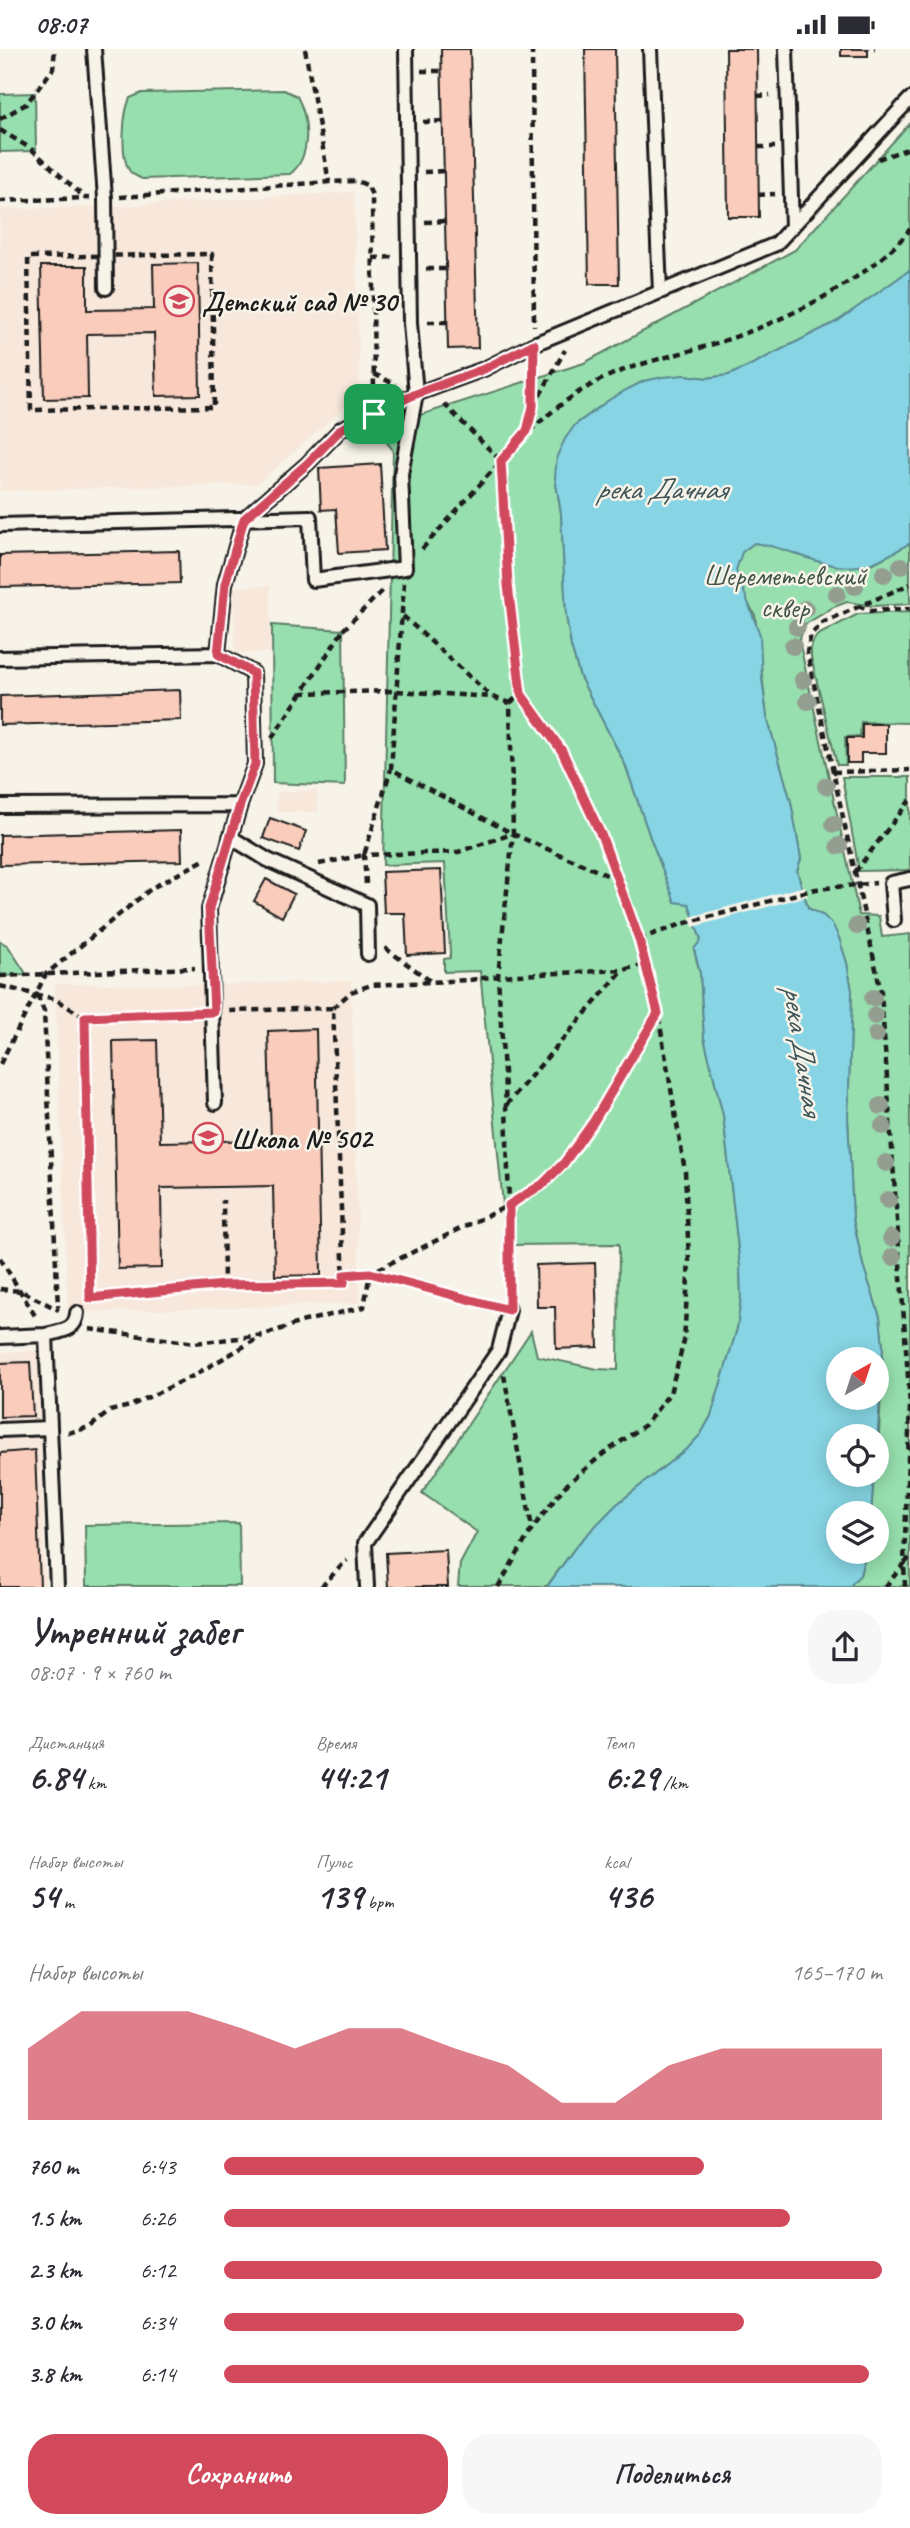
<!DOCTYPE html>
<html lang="ru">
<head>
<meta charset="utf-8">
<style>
  :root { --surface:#fff; --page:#f7f7f7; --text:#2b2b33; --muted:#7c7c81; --accent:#d1495b }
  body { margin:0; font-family:Caveat,sans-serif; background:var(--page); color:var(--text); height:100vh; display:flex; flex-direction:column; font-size:26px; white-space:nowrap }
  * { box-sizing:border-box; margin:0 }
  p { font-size:23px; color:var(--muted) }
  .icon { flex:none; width:38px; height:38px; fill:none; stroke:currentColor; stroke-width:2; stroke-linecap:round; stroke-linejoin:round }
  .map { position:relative; height:1538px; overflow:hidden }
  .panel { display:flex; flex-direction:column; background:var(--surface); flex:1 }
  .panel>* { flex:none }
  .needle { width:46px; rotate:39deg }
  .controls { position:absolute; left:826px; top:1298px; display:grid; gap:14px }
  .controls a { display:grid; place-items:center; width:63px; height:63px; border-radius:50%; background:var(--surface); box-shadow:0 4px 18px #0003; font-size:35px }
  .pin { position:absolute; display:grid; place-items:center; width:60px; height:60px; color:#fff; margin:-30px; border-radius:14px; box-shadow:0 4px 10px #0006 }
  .round { display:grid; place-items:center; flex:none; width:74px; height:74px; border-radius:28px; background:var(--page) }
  .head { display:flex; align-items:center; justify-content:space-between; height:119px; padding:0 28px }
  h1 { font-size:38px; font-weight:700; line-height:52px }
  .metrics { display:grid; grid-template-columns:repeat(3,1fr); gap:10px; height:119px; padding:7px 28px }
  .metrics div { display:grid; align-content:center }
  .metrics b { font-size:35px; font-weight:700 }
  .metrics small { font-size:19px; font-weight:400 }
  .metrics p { font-size:19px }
  .chart { height:196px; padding:14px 28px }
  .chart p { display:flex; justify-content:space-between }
  .chart svg { width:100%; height:126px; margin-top:7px; fill:var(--accent); opacity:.7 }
  .cta { display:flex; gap:14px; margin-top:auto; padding:14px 28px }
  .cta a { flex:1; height:80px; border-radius:28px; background:var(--accent); color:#fff; font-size:28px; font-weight:700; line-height:80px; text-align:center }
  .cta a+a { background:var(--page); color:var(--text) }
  ul { padding:0 28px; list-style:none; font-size:23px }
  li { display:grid; grid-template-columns:112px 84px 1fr; align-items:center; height:52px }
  li i { height:18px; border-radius:9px; background:var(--accent) }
  .status { display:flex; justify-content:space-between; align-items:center; height:49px; padding:0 35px; background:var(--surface); direction:ltr }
  .status svg { height:19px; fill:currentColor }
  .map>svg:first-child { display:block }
  .built { fill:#f8e7db }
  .green { fill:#97dfae; stroke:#5a7e65; stroke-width:2 }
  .water { fill:#87d5e4; stroke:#5c8b94; stroke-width:2; fill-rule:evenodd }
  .pier { fill:#f7f3e8 }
  .building { fill:#f9ccbc; stroke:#1c1c1c; stroke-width:2 }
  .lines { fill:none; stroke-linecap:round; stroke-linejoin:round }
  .service-casing { stroke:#1c1c1c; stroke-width:18 }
  .path { stroke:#1c1c1c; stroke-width:4.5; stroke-dasharray:7 5; stroke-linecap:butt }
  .service { stroke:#f7f3e8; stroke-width:12 }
  .tree { fill:#939d90 }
  .route-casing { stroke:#fff; stroke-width:14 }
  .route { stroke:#d1495b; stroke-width:9 }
  .labels { text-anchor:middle; stroke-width:5; stroke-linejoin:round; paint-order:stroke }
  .poi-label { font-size:28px; font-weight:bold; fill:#1c1c1c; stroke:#f7f3e8; text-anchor:start }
  .park-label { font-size:28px; fill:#415648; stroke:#f7f3e8 }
  .water-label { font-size:30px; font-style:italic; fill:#3c5458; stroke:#f7f3e8 }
</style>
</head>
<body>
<div class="status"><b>08:07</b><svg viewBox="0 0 49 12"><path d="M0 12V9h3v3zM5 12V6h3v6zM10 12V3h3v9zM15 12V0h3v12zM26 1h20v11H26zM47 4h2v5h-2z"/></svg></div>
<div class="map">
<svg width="910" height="1538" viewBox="0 0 910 1538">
  <rect width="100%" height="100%" fill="#f7f3e8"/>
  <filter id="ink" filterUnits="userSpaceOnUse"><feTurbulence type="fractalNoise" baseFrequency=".0143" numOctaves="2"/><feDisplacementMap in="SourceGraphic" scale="14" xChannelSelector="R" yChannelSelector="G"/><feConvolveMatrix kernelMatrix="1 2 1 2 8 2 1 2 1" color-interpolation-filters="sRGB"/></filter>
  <g filter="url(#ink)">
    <path class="built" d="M 354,143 L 360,345 L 257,435 L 0,442 L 0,160 L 105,158 Z
      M 270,537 L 271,604 L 235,604 L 234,538 Z
      M 317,741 L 318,763 L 277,763 L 277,743 Z
      M 351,932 L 360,1254 L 68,1264 L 55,935 L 211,936 Z
      M 39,1302 L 45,1537 L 0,1537 L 0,1303 Z"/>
    <path class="green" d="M 284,41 L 297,47 C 309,70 312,108 290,125 L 142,130 C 137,127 132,126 129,121 C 120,106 123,64 130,49 L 142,44 Z
      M 35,44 L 36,102 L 0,103 L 0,45 Z
      M 910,74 L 910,221 L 838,272 L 749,317 L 729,326 L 707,329 L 685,326 L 644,332 L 609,351 L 575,376 L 555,428 L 561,464 L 566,566 L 571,597 L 580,628 L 625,715 L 650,788 L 675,852 L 689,855 L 701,891 L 694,901 L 700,924 L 704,988 L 723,1066 L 740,1217 L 741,1248 L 737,1280 L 711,1367 L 701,1385 L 689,1398 L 616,1456 L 577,1496 L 547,1537 L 458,1537 L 460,1515 L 477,1483 L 422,1444 L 531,1282 L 537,1307 L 597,1320 L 618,1321 L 619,1195 L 507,1196 L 480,922 L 444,923 L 444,910 L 450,909 L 450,903 L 445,814 L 383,816 L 393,401 L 376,380 L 584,314 L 795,201 Z
      M 754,494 C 792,497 826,522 866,516 C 880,513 897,501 910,494 L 910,555 L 873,557 L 847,553 L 834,558 L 806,575 L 799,591 L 859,866 L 879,867 L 882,888 L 910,885 L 910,1537 L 849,1537 L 860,1526 L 866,1503 L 877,1503 L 877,1465 L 871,1465 L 874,1426 L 877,1426 L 883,1298 L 880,1268 L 863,1216 L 853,1170 L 848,1069 L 852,942 L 847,914 L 839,889 L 824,867 L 808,859 L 797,821 L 801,810 L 791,753 L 767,668 L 755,566 L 745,549 L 735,521 L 742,503 Z
      M 910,563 L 910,674 L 861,673 L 860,687 L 845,688 L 846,716 L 837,716 L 811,608 L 811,597 L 816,587 L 858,565 Z
      M 272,576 L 343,581 L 345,737 L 273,734 Z
      M 842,728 L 910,728 L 910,821 L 859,822 Z
      M 0,892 L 8,897 L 27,926 L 0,927 Z
      M 239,1474 L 240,1537 L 86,1537 L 85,1476 Z"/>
    <path class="water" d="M 910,221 L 910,494 C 896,502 881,512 865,516 C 827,525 791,497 754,494 L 742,503 L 736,521 L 760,586 L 762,630 L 767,668 L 791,753 L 801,810 L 797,822 L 808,859 L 824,867 L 833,876 L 839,889 L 847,914 L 852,942 L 848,1069 L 853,1170 L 863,1216 L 880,1268 L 883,1298 L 877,1395 L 877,1388 L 838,1388 L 838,1426 L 874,1426 L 871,1465 L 838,1465 L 838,1503 L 866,1503 L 860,1526 L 849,1538 L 547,1538 L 577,1496 L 616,1456 L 689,1398 L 701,1385 L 711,1367 L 737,1280 L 741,1248 L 740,1217 L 723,1066 L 704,988 L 700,924 L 694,900 L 701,891 L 689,855 L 675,853 L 650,788 L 625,715 L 580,628 L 571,597 L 566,566 L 561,464 L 555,428 L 557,407 L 565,390 L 575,376 L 609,351 L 628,340 L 644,332 L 663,328 L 685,326 L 707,329 L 729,326 L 749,317 L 838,272 ZM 838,1311 L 877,1311 L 877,1349 L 838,1349 Z"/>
    <path class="pier" d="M 805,837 L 808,847 L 693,878 L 690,868 Z"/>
    <path class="building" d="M 441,0 L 470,0 L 478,299 L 448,300 Z
      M 585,0 L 615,0 L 619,235 L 589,235 Z
      M 726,0 L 757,0 L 759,168 L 728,168 Z
      M 841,0 L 868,0 L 868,7 L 841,7 Z
      M 198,214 L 200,346 L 156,347 L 154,284 L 87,285 L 88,349 L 44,350 L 41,217 L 87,217 L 87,261 L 154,260 L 153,215 Z
      M 380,415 L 385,501 L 339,504 L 336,460 L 321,461 L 319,419 Z
      M 179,502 L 180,534 L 0,538 L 0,506 Z
      M 180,641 L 181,671 L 0,676 L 0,647 Z
      M 862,675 L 886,675 L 886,704 L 861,704 L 861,714 L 847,714 L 847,689 L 862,689 Z
      M 270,769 L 306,782 L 299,802 L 263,789 Z
      M 181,781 L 182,812 L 0,816 L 0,786 Z
      M 441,821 L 445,904 L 407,906 L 405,864 L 384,864 L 382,823 Z
      M 266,830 L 294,845 L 282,868 L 254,852 Z
      M 316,980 L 321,1226 L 275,1227 L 273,1137 L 161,1139 L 162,1219 L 118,1220 L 113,992 L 157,991 L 160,1093 L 271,1091 L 268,982 Z
      M 595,1214 L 598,1298 L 556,1300 L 555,1258 L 537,1258 L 536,1216 Z
      M 30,1313 L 33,1367 L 0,1368 L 0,1314 Z
      M 35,1401 L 40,1538 L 0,1538 L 0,1404 Z
      M 446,1501 L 448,1538 L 388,1538 L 386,1504 Z"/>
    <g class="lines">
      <g class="service-casing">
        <path id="service" d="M 94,0 L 105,149 L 106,239
          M 650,0 L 660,243 L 776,195 L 910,50
          M 786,0 L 792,178
          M 0,476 L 310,468 L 313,531 L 405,519 L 401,425 L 416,345 L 410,274 L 406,0
          M 0,609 L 218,605
          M 0,757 L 240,756
          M 230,788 L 268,811 L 367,856 L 368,905
          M 894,871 L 891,834 L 910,830
          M 215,1054 L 209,860 L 240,756 L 255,715 L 253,624 L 218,605 L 225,535 L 244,470 L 307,415 L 341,380 L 416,345 L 484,320 L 534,295 L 660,243
          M 46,1286 C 61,1282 76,1282 77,1264
          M 0,1288 L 46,1286 L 57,1538
          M 0,1381 L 50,1379
          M 367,1538 L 365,1494 L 499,1301 L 509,1261"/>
      </g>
      <path class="path" d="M 305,0 L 329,133
        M 532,0 L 534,277
        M 874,0 L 875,0
        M 421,22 L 441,22
        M 757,47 L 770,46
        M 0,70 L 26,55 L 53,20 L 55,0
        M 423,73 L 443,72
        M 0,81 L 30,99 L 85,149
        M 758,98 L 775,98
        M 878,110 L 910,99
        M 424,123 L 444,122
        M 758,146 L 775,145
        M 120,148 L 329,133 L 356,132 L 367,136 L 372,146 L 374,347
        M 0,152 L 90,149
        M 425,173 L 445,172
        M 212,205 L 214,358 L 31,361 L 28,208 Z
        M 373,209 L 394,208
        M 426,220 L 446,220
        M 428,273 L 448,273
        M 374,325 L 396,336
        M 534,357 L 565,301
        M 528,381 L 533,358 L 534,314
        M 422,500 L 501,412 L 442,353
        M 404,534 L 391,720 L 513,785 L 618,831
        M 858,557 L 870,562 L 910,560
        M 403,567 L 492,648
        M 343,581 L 385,539
        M 510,654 L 521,645
        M 272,689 L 344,580
        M 833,723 L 910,721
        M 319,815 L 364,806 L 391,720
        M 855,823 L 910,751
        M 366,835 L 364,806 L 458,803 L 512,785
        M 639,890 L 682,875 L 816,840 L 876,834
        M 385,899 L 432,933
        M 0,927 L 195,919
        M 0,937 L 55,950 L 84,968
        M 37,946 L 44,962 L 58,1258
        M 333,959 L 351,943 L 371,936 L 469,931 L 498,927 L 623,921 L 646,915
        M 0,1015 L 46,925 L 152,839 L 204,811
        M 506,1056 L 622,922
        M 0,1209 L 37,1270
        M 344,1226 L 370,1224 L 493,1257
        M 224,1236 L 344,1234 L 333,959 L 229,962
        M 0,1240 L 21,1242 L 59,1261
        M 509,1245 L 509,1156 C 521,1149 535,1142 546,1132 C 594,1087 624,1021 658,965
        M 90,1249 L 224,1236 L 223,1151
        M 87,1253 L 90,1249 L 84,968 L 196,963
        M 89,1280 L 195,1294 L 264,1286 L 301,1273 L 364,1258 L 370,1224 L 509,1156 L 506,1056 L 498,927 L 513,785 L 510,654 L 492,648 L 397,642 L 302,644
        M 504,1326 L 532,1479
        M 68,1384 L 90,1378 L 110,1362 L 130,1357 L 189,1329 L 262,1287
        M 321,1538 L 347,1511
        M 498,1538 L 532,1480 L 564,1438 L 603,1405 L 645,1376 L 670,1344 L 684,1292 L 689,1212 L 685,1122 L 658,964 L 639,890 L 602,788 L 562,702 L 521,645 L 507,536 L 501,412 C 532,378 566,346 609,327 C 646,311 688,304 726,291 C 784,272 873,229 910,180
        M 885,1538 L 904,1515 L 910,1357 L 881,943 L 807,603 L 811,585 L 822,574 L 910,535
        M 905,1538 L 904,1515 L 910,1508"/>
      <use href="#service" class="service"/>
    </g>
    <g class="tree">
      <circle cx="901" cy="517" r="9"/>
      <circle cx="884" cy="525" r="9"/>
      <circle cx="855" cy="537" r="9"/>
      <circle cx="837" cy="545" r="9"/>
      <circle cx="805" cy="560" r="9"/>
      <circle cx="797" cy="578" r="9"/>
      <circle cx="793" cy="597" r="9"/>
      <circle cx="803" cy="631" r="9"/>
      <circle cx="808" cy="652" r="9"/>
      <circle cx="826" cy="737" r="9"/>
      <circle cx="834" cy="775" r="9"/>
      <circle cx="839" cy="797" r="9"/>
      <circle cx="857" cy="877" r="9"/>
      <circle cx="873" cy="949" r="9"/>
      <circle cx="875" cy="967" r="9"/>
      <circle cx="876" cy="986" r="9"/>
      <circle cx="881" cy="1057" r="9"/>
      <circle cx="883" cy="1077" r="9"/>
      <circle cx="886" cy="1114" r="9"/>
      <circle cx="888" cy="1151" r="9"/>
      <circle cx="891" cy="1189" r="9"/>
      <circle cx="893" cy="1208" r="9"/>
    </g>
  </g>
  <g class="lines" filter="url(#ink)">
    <g class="route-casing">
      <path id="route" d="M 534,295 L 533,358 L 527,382 L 501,412 L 508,536 L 521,645 L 562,702 L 602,788 L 639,890 L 658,964 L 594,1072 L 564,1114 L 543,1135 L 509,1156 L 509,1261 L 370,1224 L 344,1226 L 344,1234 L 224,1236 L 90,1249 L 85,968 L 214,963 L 209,859 L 240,756 L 255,715 L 253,624 L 218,605 L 225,535 L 244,470 L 307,415 L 341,380 L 416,345 L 484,320 Z"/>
    </g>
    <use href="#route" class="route"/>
  </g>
  <defs>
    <g id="school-ring" transform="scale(1.575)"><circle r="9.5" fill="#f7f3e8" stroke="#d1495b" stroke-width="1.5"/><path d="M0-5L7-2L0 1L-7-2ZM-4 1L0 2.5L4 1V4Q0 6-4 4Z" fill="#d1495b"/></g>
  </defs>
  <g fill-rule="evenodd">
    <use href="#school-ring" x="179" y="252"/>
    <use href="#school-ring" x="208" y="1089"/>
  </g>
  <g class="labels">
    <g class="poi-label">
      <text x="202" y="262">Детский сад № 30</text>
      <text x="231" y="1099">Школа № 502</text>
    </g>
    <g class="park-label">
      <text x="785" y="536">Шереметьевский<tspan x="785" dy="32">сквер</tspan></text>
    </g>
    <g class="water-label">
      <text x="661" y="450">река Дачная</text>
      <text transform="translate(803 1001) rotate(81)" y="10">река Дачная</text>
    </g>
  </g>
</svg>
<div class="controls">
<a><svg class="needle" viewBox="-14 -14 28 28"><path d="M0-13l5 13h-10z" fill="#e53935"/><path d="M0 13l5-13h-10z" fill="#7c7c81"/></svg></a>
<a><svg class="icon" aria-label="locate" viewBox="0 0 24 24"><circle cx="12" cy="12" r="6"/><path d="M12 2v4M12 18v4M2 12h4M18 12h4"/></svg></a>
<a><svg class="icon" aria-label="layers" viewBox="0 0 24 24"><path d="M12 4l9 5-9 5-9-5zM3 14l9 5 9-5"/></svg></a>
</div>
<div class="pin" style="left:374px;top:365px;background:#1e9e55"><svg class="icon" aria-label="arrive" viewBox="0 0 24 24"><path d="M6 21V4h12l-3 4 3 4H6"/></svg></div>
</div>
<section class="panel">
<div class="head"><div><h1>Утренний забег</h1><p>08:07 · 9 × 760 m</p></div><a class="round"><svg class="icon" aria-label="share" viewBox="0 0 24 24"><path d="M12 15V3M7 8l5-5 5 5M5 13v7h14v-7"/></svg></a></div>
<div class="metrics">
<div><p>Дистанция</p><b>6.84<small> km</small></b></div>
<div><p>Время</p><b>44:21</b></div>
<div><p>Темп</p><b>6:29<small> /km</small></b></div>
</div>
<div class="metrics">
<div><p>Набор высоты</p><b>54<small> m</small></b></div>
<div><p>Пульс</p><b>139<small> bpm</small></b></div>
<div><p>kcal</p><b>436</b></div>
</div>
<div class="chart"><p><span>Набор высоты</span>165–170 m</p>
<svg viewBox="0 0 160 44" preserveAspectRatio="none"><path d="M0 44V19L10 6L20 6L30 6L40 12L50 19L60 12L70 12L80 19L90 25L100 38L110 38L120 25L130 19L140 19L150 19L160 19V44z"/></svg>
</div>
<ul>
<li><b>760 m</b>6:43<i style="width:73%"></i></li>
<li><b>1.5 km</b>6:26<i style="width:86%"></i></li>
<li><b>2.3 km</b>6:12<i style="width:100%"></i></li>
<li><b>3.0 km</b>6:34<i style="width:79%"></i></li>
<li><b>3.8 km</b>6:14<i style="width:98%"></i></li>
</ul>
<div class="cta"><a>Сохранить</a><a>Поделиться</a></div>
</section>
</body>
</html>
